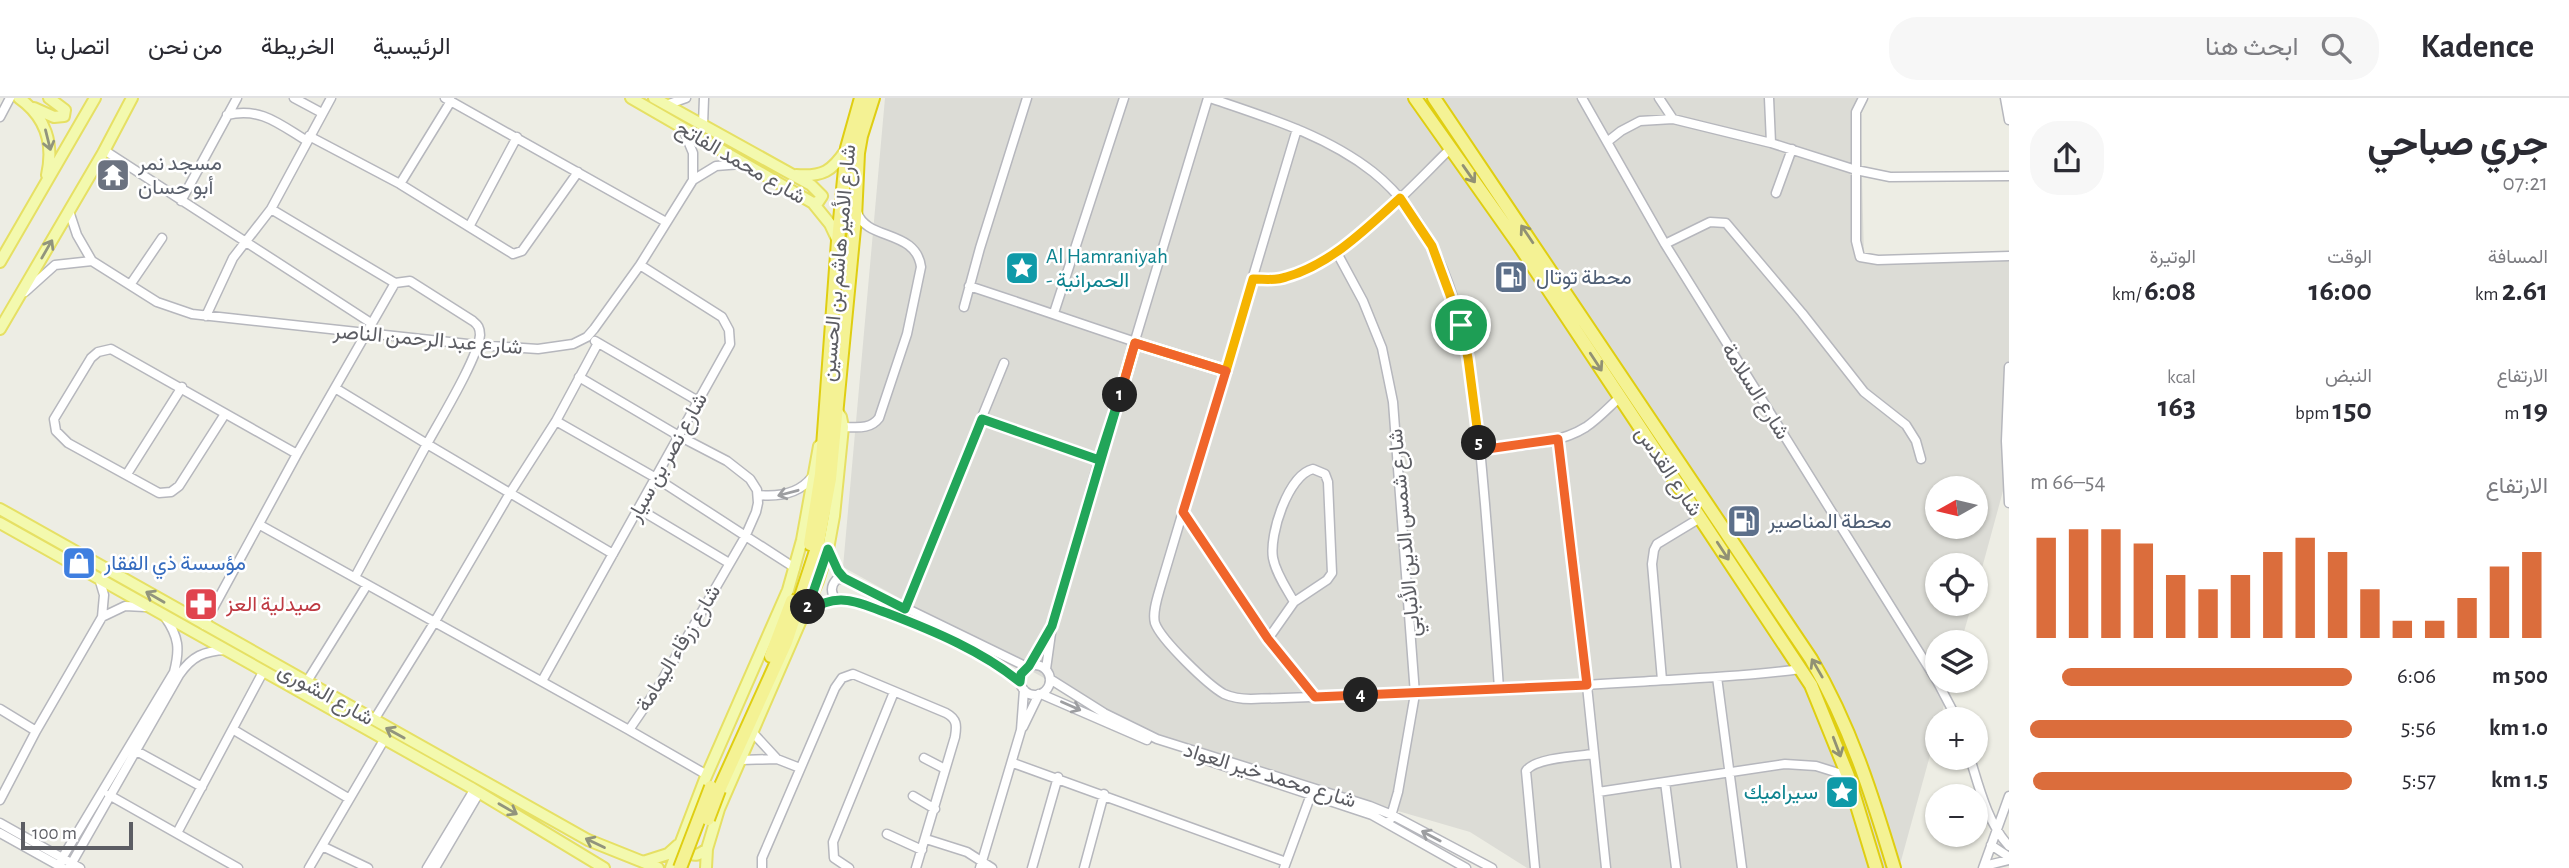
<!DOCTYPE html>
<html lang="ar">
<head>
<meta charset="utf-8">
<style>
  :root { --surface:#fff; --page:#f7f7f7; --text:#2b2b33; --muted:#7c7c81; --line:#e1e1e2; --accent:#db6d3c }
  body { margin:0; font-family:"Alegreya Sans",Vazirmatn,sans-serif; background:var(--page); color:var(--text); direction:rtl; height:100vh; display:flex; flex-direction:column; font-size:26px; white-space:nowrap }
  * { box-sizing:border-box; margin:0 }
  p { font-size:23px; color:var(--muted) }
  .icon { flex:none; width:38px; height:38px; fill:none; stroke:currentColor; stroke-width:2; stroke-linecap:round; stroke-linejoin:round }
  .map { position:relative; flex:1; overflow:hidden; direction:ltr }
  .panel { display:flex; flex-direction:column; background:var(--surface); width:560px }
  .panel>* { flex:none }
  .needle { width:46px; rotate:262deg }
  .controls { position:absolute; left:1925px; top:378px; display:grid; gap:14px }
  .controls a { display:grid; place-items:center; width:63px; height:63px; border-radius:50%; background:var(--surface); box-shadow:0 2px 5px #0004; font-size:35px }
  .scale { position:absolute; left:21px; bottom:18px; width:112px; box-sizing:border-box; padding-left:7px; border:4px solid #5c5d63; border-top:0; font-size:19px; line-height:24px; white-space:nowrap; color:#5c5d63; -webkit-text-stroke:5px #fff; paint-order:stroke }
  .pin { position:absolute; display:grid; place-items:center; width:60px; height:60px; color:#fff; margin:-30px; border:4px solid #fff; border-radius:50%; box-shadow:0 2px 7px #0007 }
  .km { position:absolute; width:35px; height:35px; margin:-18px; border-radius:50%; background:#222; color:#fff; font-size:19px; line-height:35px; text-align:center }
  .round { display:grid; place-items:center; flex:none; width:74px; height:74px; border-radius:28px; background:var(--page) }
  .headline { display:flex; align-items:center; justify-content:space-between; height:119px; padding:0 21px }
  h1 { font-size:38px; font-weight:700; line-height:52px }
  .metrics { display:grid; grid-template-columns:repeat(3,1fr); gap:10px; height:119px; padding:7px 21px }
  .metrics div { display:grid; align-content:center }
  .metrics b { font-size:30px; font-weight:700 }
  .metrics small { font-size:19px; font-weight:400 }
  .metrics p { font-size:19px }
  .chart { height:196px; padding:14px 21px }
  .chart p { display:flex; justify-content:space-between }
  .chart svg { width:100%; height:126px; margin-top:7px; stroke:var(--accent); stroke-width:6 }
  ul { padding:0 21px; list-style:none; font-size:23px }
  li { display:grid; grid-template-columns:112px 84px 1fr; align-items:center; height:52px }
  li i { height:18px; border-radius:9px; background:var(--accent) }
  header { display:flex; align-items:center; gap:42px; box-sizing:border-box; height:98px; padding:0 35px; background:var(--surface); border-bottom:2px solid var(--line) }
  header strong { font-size:33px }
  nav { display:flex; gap:38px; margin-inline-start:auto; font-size:24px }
  .search { width:490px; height:63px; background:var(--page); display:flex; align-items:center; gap:18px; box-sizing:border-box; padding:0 24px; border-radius:28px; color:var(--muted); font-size:26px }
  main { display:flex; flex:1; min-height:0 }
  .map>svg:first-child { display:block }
  .industrial { fill:#dcdcd6; fill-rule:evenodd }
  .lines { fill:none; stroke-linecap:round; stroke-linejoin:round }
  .minor-casing { stroke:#b6b7bd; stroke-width:11 }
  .major-casing { stroke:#e6e064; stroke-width:14 }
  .highway-casing { stroke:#dfce12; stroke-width:16 }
  .minor { stroke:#fff; stroke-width:8 }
  .major { stroke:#f3f9ae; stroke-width:10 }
  .highway { stroke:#f4f294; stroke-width:12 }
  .highway-bridge-casing { stroke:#dfce12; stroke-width:16; stroke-linecap:butt }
  .highway-bridge { stroke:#f4f294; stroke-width:12 }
  .oneway { stroke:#91947d }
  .oneway2 { stroke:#919174 }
  .oneway3 { stroke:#9d9ea1 }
  .split-1-casing { stroke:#fff; stroke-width:14 }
  .split-2-casing { stroke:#fff; stroke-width:14 }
  .split-3-casing { stroke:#fff; stroke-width:14 }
  .split-4-casing { stroke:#fff; stroke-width:14 }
  .split-5-casing { stroke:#fff; stroke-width:14 }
  .split-6-casing { stroke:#fff; stroke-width:14 }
  .split-1 { stroke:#f5b400; stroke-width:9 }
  .split-2 { stroke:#22a559; stroke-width:9 }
  .split-3 { stroke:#22a559; stroke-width:9 }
  .split-4 { stroke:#f0652b; stroke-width:9 }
  .split-5 { stroke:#f0652b; stroke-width:9 }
  .split-6 { stroke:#f5b400; stroke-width:9 }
  .labels { text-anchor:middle; stroke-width:5; stroke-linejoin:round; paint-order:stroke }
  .street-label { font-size:21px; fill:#5c5d63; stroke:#fff }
  .worship-label { font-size:21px; fill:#5b616d; stroke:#fff; text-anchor:start }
  .culture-label { font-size:21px; fill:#0d838f; stroke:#fff; text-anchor:start }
  .service-label { font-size:21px; fill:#4e5e75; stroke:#fff; text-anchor:start }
  .shop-label { font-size:21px; fill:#366cbe; stroke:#fff; text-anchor:start }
  .health-label { font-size:21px; fill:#be3a42; stroke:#fff; text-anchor:start }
</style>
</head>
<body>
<header>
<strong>Kadence</strong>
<div class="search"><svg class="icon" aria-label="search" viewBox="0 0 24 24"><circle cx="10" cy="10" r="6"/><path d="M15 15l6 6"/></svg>ابحث هنا</div>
<nav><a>الرئيسية</a><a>الخريطة</a><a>من نحن</a><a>اتصل بنا</a></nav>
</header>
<main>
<section class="panel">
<div class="headline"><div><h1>جري صباحي</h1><p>07:21</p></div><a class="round"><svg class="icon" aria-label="share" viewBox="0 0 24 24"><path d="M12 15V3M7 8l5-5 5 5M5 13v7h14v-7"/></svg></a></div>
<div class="metrics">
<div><p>المسافة</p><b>2.61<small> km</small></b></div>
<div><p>الوقت</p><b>16:00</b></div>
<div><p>الوتيرة</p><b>6:08<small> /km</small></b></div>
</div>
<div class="metrics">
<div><p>الارتفاع</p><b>19<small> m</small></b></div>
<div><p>النبض</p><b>150<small> bpm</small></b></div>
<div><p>kcal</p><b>163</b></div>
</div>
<div class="chart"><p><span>الارتفاع</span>54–66 m</p>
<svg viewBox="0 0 160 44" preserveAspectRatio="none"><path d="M5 44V9M15 44V6M25 44V6M35 44V11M45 44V22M55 44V27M65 44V22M75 44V14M85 44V9M95 44V14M105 44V27M115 44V38M125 44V38M135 44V30M145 44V19M155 44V14"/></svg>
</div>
<ul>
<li><b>500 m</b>6:06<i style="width:90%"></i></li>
<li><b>1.0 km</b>5:56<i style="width:100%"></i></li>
<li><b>1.5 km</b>5:57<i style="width:99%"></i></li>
</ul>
</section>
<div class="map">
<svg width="2009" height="770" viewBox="0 0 2009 770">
  <rect width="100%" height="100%" fill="#edede4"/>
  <path class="industrial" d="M 885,0 L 1860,0 L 1864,158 L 2009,155 L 2009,371 L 1976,492 L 1976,467 L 1937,467 L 1937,506 L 1972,506 L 1961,544 L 1937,544 L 1937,583 L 1951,583 L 1940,621 L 1937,621 L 1937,632 L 1899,770 L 1527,770 L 1470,734 L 1158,643 L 843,469 ZM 1937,390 L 1976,390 L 1976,429 L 1937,429 Z"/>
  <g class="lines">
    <g class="minor-casing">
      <path id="minor" d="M 294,0 L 322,15
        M 445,0 L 666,124
        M 1210,0 C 1266,19 1326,37 1373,74 C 1468,150 1475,295 1485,406 C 1490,468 1495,529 1499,591
        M 1582,0 L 1665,146 L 1937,583
        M 1659,0 L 1673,21
        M 1769,0 L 1771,45
        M 1863,0 L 1856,14 L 1856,143 L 1860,159 L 1878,162 L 2009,158
        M 2005,0 L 2009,22
        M 666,7 L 686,0
        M 227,17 C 261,9 279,26 307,43
        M 0,19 L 10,0
        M 703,27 L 704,0
        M 683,31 L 693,55 L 693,82
        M 1297,31 L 1161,487 C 1158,498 1152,514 1155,525 C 1161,542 1208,587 1224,596 C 1233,600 1242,601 1251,601 C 1379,597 1507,592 1635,584 C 1690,580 1746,579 1800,571
        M 309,38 L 400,86 L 513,156 L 522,153 L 578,74
        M 1607,44 L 1621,33 L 1640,23 L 1673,21 L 1771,45 L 1856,72 L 1890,79 L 2009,78
        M 104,52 L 371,225
        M 400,86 L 451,3
        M 1776,95 L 1792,51
        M 181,103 L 237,0
        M 69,113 L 77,137 L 92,163 L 157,204 L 192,216 L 477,247 L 538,251 L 573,246 L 587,239 L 594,231 L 640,167 L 693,82 L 716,68 L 741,66
        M 470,127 L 517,39
        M 1665,146 L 1710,124 L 1726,125 L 1802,215 L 1864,294 L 1906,327 L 1916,343 L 1921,361
        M 1336,153 L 1363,203 L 1382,250 L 1393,304 L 1415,596 L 1398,694 L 1389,725
        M 1253,181 C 1264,181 1275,183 1286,180 C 1344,164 1409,91 1451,50
        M 130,187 L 162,140
        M 969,188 C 1055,216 1140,247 1226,273
        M 25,194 L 55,167 L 92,163
        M 964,209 L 980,150 L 1027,0
        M 1054,215 L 1124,0
        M 206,218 L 233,160 L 271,111 L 331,0
        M 595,243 L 698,303
        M 2009,269 L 2006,343 L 2009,405
        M 335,290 L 427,346 C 440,322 478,260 480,237 C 480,230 478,227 473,223 L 410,183 L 395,185
        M 225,316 L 179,388 L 171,394 L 159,395 L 68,345 L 56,333 L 54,321 L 91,260 L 98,254 L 111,251 L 297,356
        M 982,321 L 1099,362
        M 556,323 L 656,380 L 795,470
        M 843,329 C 856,329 870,332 879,320 L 907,236 L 921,169 C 916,131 866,143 857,114
        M 1557,341 L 1574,463 L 1606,770
        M 1480,352 C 1515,347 1556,348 1586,329 C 1598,321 1608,310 1619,300
        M 127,376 L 182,289
        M 758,397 C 779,399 799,396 812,379
        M 639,411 L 729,465
        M 1183,413 L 1268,541 L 1315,599
        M 260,427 L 629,632 L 657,591 L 745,439 L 756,414 L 758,405 L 757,392 L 750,381 L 727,363 L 679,338 L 579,279
        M 828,451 L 838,473 L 844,480 L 1027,569
        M 355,479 L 427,346 L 613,456
        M 836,502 C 831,495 830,489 836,482 L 844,480
        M 806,514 C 817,507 828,502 841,502 C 857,502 872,510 887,515 C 933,533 982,553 1020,585
        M 102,519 L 125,508 L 145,509
        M 900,520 L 1004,265
        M 204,527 L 297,356 L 395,185 L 271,111
        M 1268,541 L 1294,504 L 1327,482 L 1332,475 L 1328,384 L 1325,376 L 1313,371 C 1288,377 1269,437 1273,460 C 1276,476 1287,491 1294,504
        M1020 582a15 15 0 1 1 30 0a15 15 0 1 1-30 0Z
        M 1029,568 L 1049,534
        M 1046,571 L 1052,528 L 1099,362 L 1208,0
        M 1717,579 L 1742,770
        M 1050,581 L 1104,615 L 1157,641 L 1370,708 L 1392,717 L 1492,770
        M 1662,582 L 1652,466 L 1654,452 L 1657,446 L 1700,420
        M 542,583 L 730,246 L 729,232 L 722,219 L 640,167
        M 1937,583 L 1957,621
        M 306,585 L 367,487
        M 1041,596 L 1147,642
        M 0,611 L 36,633
        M 374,622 L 434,525 L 510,395 L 556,323 L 598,245
        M 1023,629 L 1039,596
        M 234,632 L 348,700
        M 629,632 L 707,677
        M 753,635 L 777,661
        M 131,650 L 202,689
        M 924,660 L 945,671
        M 1970,660 C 1979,689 1988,726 2009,748
        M 741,662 L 777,661 L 800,670
        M 1206,662 L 1372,717 L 1466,770
        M 1013,665 L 1286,764
        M 1665,684 L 1676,770
        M 1598,694 L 1785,666 L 1816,668 L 1848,678
        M 109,697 L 238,770
        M 913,698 L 935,711
        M 0,702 L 36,633 L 102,519 L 104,497 L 99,480
        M 0,725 L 80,770
        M 0,735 L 63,770
        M 177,735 L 263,574
        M 887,736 L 922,752
        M 926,741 L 967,754 L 992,770
        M 1991,747 L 2009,759
        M 322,748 L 368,770
        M 58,767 L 174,574 C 180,551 179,539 165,519
        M 1984,768 L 2009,762
        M 69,770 L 179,577 C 192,558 204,553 226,552
        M 309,770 L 384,642
        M 427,770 L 474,692
        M 435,770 L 479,695
        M 762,770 L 762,760 L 835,590 L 842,580 L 853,576 L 946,615 C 957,621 957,627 955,639 L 916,770
        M 849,770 L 834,760 L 833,744 L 894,594
        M 980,770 L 1021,632 L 1024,592
        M 1032,770 L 1058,679
        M 1084,770 L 1104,696
        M 1284,770 L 1313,691
        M 1535,770 L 1526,673 C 1534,660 1577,658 1594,656
        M 1983,770 L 2009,698"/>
    </g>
    <g class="major-casing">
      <path id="major" d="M 19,0 C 46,19 54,46 47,77
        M 631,0 L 813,105 L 830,126 L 838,143
        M 654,0 L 811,87 L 822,98 L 818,104 L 813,105
        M 34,10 L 54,19 L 64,18 L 65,12 L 49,0
        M 796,77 C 823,79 832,73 846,52
        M 0,164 L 95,0
        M 0,231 L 103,55 L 132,0
        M 0,411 L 588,742 L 658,770
        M 0,425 L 470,689 L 604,770
        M 685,745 L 687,753 C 695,760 700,756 707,751
        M 643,764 L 668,756 L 678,747
        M 671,770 L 705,681 L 788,492 L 802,442 L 819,348
        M 706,770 L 707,751 L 719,711 L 818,483 L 828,451 L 834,418 L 843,329 L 841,319 L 837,313"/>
    </g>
    <g class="highway-casing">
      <path id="highway" d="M 1415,0 L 1519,147 L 1811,587 L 1848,678 L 1876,770
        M 1434,0 L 1811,561 C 1850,627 1872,697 1894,770
        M 810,446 L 821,376 L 838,143 L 847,50 L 861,0
        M 771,558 L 792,503
        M 719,692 L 786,544 L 817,450 L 830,381 L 835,328 L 855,120 L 858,55 L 861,38 L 873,0"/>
    </g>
    <use href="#minor" class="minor"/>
    <use href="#major" class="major"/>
    <use href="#highway" class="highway"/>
    <g class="highway-bridge-casing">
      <path id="highway-bridge" d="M 708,721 L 719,692
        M 680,770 L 711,689"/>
    </g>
    <use href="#highway-bridge" class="highway-bridge"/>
  </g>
  <defs><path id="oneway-shaft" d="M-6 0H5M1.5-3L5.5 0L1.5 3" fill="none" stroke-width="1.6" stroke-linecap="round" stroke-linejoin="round" transform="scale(1.75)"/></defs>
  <g class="oneway">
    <use href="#oneway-shaft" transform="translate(48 42) rotate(76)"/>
    <use href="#oneway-shaft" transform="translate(47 151) rotate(-60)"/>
    <use href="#oneway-shaft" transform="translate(155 499) rotate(-150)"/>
    <use href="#oneway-shaft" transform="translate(395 635) rotate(-151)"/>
    <use href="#oneway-shaft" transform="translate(508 711) rotate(30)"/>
    <use href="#oneway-shaft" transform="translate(595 745) rotate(-154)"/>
  </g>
  <g class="oneway2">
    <use href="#oneway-shaft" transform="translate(1469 76) rotate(55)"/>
    <use href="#oneway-shaft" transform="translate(1527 136) rotate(-124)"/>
    <use href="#oneway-shaft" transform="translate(1596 264) rotate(57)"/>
    <use href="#oneway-shaft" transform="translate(1723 453) rotate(57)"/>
    <use href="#oneway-shaft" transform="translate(1817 570) rotate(-120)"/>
    <use href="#oneway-shaft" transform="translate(1837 649) rotate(69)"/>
  </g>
  <g class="oneway3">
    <use href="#oneway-shaft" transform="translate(788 395) rotate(165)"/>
    <use href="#oneway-shaft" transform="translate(1071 608) rotate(24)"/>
    <use href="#oneway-shaft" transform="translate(1431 738) rotate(-152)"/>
  </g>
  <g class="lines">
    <g class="split-1-casing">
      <path id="split-1" d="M 1120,297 L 1135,245 L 1226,273 L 1253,181 C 1265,181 1276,183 1286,179 C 1330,167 1367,130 1400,100 L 1432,148 L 1461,227"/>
    </g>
    <g class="split-2-casing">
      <path id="split-2" d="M 808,509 L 828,451 L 838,473 L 844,480 L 905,511 L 982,321 L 1099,362 L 1120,297"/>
    </g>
    <g class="split-3-casing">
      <path id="split-3" d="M 808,509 L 806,514 C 817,507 828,502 841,502 C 857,502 872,510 887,515 C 934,533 982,553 1020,584 L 1021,576 L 1029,568 L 1052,528 L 1123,287"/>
    </g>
    <g class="split-4-casing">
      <path id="split-4" d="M 1123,287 L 1135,245 L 1226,273 L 1183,414 L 1268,541 L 1315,599 L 1361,597"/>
    </g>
    <g class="split-5-casing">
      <path id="split-5" d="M 1361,597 L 1587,587 L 1558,341 L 1480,352 L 1479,345"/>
    </g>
    <g class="split-6-casing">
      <path id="split-6" d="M 1461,227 L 1468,260 L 1479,345"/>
    </g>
    <use href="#split-1" class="split-1"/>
    <use href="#split-2" class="split-2"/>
    <use href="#split-3" class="split-3"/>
    <use href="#split-4" class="split-4"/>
    <use href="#split-5" class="split-5"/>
    <use href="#split-6" class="split-6"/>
  </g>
  <defs>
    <g id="temple-square" transform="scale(1.75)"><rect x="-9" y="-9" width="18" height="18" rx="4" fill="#6b7280" stroke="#fff"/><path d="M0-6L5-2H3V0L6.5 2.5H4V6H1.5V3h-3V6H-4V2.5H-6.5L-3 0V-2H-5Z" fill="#fff"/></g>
    <g id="sight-square" transform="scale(1.75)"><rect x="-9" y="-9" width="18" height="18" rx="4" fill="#0f9aa8" stroke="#fff"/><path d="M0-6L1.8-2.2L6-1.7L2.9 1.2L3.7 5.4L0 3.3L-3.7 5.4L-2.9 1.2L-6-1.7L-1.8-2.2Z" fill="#fff"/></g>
    <g id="fuel-square" transform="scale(1.75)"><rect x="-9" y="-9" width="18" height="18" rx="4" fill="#5c6f8a" stroke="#fff"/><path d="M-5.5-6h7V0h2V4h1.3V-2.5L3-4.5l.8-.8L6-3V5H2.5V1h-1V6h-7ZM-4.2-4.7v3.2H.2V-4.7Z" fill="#fff"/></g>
    <g id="shop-square" transform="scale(1.75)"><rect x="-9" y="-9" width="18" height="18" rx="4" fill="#3f7fe0" stroke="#fff"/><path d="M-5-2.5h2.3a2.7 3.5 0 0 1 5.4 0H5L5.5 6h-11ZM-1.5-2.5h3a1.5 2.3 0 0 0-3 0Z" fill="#fff"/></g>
    <g id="pharmacy-square" transform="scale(1.75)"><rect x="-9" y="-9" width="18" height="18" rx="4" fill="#e0444e" stroke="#fff"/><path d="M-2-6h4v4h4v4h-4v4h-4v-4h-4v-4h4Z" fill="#fff"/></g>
  </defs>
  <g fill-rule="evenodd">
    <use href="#temple-square" x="113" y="77"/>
    <use href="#sight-square" x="1022" y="170"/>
    <use href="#fuel-square" x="1511" y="179"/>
    <use href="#fuel-square" x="1744" y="423"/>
    <use href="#shop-square" x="79" y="465"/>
    <use href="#pharmacy-square" x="201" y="506"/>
    <use href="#sight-square" x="1842" y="694"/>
  </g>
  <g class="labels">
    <g class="street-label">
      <text transform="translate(741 64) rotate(30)" y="7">شارع محمد الفاتح</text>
      <text transform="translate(838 165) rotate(-85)" y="7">شارع الأمير هاشم بن الحسين</text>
      <text transform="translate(428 241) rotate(5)" y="7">شارع عبد الرحمن الناصر</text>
      <text transform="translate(1756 293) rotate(58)" y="7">شارع السلامة</text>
      <text transform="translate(667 359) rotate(-61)" y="7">شارع نصر بن سيار</text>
      <text transform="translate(1669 373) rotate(56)" y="7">شارع القدس</text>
      <text transform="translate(1404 435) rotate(-95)" y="7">شارع شمس الدين الأنبابي</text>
      <text transform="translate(678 550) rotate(-59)" y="7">شارع زرقاء اليمامة</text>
      <text transform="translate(326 596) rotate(29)" y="7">شارع الشورى</text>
      <text transform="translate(1270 677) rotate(17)" y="7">شارع محمد خير العواد</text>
    </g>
    <g class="worship-label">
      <text x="138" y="72">مسجد نمر<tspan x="138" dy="24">أبو حسان</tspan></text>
    </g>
    <g class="culture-label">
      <text x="1046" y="165">Al Hamraniyah<tspan x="1046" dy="24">- الحمرانية</tspan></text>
      <text x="1818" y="701" text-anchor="end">سيراميك</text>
    </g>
    <g class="service-label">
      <text x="1536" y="186">محطة توتال</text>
      <text x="1768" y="430">محطة المناصير</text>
    </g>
    <g class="shop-label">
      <text x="104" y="472">مؤسسة ذي الفقار</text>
    </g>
    <g class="health-label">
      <text x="226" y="513">صيدلية العز</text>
    </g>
  </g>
</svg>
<div class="controls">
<a><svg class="needle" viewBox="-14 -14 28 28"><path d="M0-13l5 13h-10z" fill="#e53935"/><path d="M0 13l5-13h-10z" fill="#7c7c81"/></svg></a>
<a><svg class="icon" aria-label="locate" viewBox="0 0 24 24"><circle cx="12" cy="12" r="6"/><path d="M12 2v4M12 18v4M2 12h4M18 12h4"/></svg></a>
<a><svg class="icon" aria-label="layers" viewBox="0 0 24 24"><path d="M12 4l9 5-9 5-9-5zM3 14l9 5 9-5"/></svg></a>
<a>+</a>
<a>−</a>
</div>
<div class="scale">100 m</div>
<div class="pin" style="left:1461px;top:227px;background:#1e9e55"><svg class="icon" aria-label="arrive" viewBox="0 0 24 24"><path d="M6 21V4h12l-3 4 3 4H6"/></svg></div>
<b class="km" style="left:1120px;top:297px">1</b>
<b class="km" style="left:808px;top:509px">2</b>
<b class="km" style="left:1361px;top:597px">4</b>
<b class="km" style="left:1479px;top:345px">5</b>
</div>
</main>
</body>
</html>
